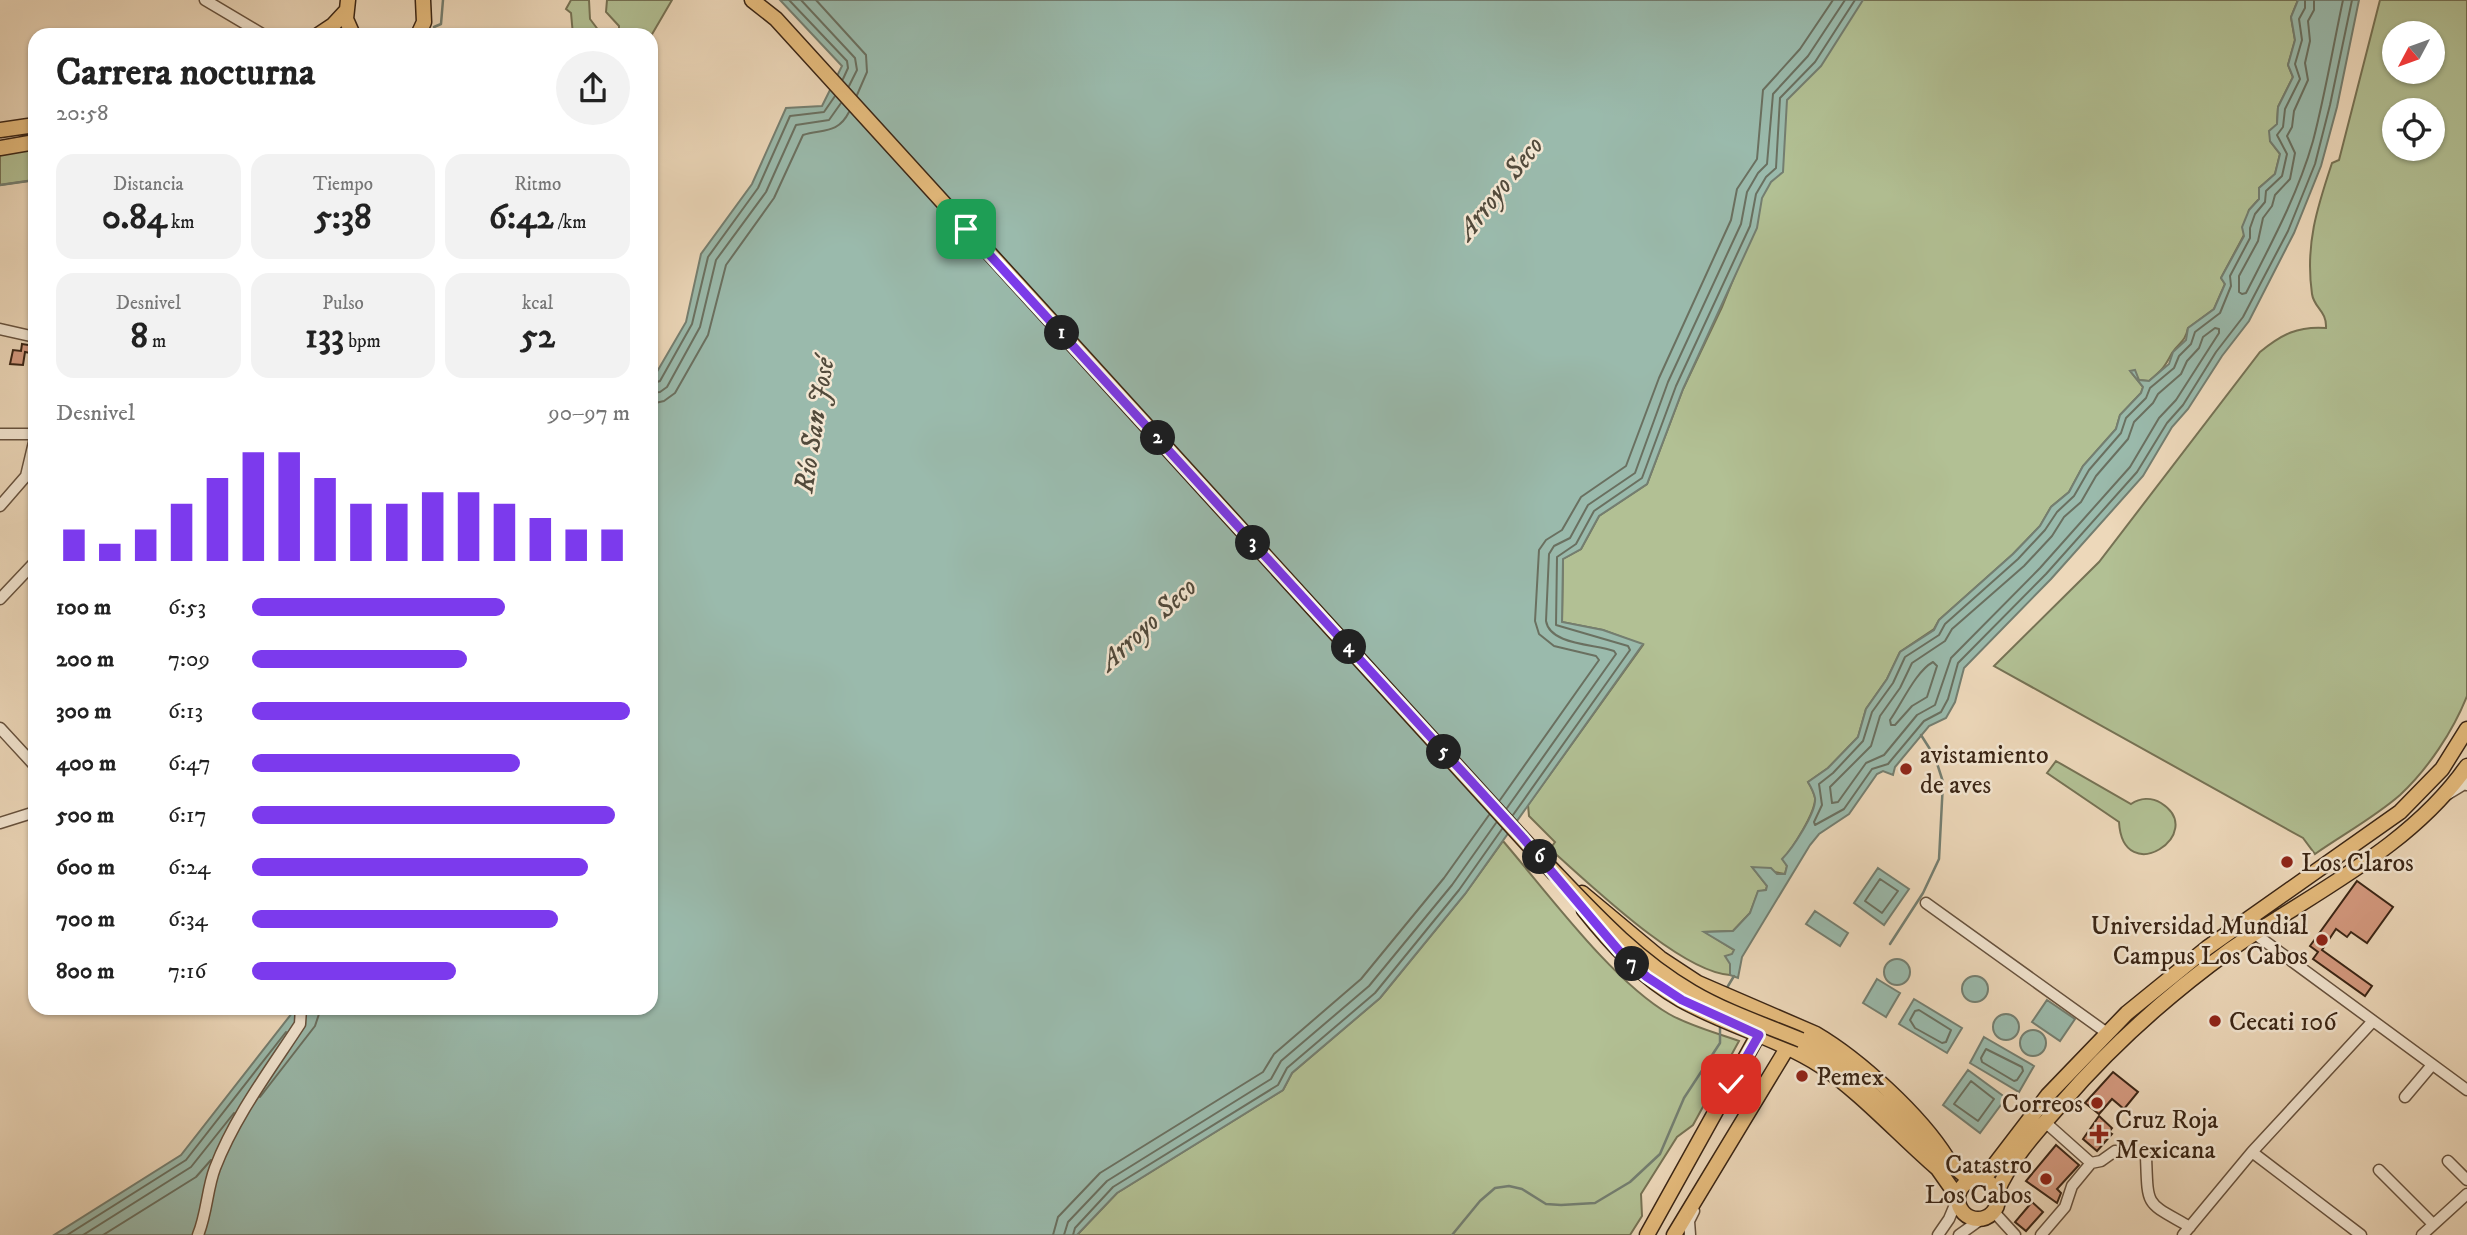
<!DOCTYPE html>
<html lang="es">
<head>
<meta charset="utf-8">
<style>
  :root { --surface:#fff; --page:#f2f2f2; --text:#222; --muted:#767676; --accent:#7c3aed }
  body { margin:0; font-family:"IM FELL DW Pica",serif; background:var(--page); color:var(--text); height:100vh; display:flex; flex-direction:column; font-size:26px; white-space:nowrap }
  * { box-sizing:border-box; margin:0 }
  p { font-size:23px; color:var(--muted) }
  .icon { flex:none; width:38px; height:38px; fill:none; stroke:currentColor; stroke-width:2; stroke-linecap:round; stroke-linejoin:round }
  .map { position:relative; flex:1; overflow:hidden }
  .side { position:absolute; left:28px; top:28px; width:630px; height:987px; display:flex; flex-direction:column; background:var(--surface); border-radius:21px; box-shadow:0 2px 5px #0004 }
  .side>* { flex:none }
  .needle { width:46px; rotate:229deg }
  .tools { position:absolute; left:2382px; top:21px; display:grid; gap:14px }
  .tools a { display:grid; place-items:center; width:63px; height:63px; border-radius:50%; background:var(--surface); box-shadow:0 2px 5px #0004; font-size:35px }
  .pin { position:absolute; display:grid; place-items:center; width:60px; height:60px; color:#fff; margin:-30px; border-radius:14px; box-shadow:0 4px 10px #0006 }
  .km { position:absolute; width:35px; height:35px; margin:-18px; border-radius:50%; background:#222; color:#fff; font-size:19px; line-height:35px; text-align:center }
  .round { display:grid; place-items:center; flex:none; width:74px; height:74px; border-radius:37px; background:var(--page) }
  .headline { display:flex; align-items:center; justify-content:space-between; height:119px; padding:0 28px }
  h1 { font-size:38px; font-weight:800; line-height:52px }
  .metrics { display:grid; grid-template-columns:repeat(3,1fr); gap:10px; height:119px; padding:7px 28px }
  .metrics div { display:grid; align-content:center; border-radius:18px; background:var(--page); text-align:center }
  .metrics b { font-size:35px; font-weight:800 }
  .metrics small { font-size:19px; font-weight:400 }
  .metrics p { font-size:19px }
  .chart { height:196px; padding:14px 28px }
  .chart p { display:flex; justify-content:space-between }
  .chart svg { width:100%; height:126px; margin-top:7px; stroke:var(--accent); stroke-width:6 }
  ul { padding:0 28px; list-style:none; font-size:23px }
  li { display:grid; grid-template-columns:112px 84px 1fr; align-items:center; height:52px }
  li i { height:18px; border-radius:9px; background:var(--accent) }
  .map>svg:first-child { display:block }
  .green { fill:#b2c094; stroke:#767254; stroke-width:2; fill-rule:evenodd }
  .water { fill:#9abaac; stroke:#747e70; stroke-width:2 }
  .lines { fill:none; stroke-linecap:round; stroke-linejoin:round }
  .shore { stroke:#6a7060; stroke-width:2 }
  .stream { stroke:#747e70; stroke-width:2.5 }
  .building { fill:#d59a80; stroke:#3a2515; stroke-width:2 }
  .minor-casing { stroke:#67523e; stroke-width:13 }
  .major-casing { stroke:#3a2515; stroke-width:17 }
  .minor { stroke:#f3e6d2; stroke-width:10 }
  .major { stroke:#e6bc7d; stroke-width:14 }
  .major-bridge-casing { stroke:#3a2515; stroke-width:17; stroke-linecap:butt }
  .major-bridge { stroke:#e6bc7d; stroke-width:14 }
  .route-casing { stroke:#fff; stroke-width:14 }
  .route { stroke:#7c3aed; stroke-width:9 }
  .poi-dot { fill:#8f2418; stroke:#f3e6d2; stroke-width:2.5 }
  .labels { text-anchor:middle; stroke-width:5; stroke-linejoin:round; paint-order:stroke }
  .poi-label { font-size:26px; fill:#3a2515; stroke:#f3e6d2; text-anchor:start }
  .water-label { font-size:28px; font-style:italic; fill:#524a3b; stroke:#f3e6d2 }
</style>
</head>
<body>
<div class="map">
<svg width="2467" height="1235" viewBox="0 0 2467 1235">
  <rect width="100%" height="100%" fill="#edd8ba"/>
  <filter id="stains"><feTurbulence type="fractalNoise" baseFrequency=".00286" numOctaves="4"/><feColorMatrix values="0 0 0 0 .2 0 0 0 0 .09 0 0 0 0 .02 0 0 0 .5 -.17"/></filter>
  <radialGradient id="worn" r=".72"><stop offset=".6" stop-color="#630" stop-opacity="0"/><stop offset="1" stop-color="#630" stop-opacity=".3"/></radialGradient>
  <path class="green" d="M 571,0 L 589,0 L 590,19 L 602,35 L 573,35 L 571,13 L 566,9 Z
    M 607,0 L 672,0 L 651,36 L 619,35 L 619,26 L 606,12 Z
    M 1800,0 L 2298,0 L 2291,17 L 2295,40 L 2288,65 L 2293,77 L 2278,107 L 2277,124 L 2270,141 L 2280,154 L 2275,174 L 2259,188 L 2259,199 L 2249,210 L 2244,235 L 2221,278 L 2225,284 L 2214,309 L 2188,328 C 2185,343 2179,342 2172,353 C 2164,368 2163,369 2149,381 L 2139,380 L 2131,372 L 2143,387 L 2141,393 L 2120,415 L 2116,429 L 2083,466 L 2069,492 L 2051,507 L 2040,526 L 2013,554 L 1939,620 L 1934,629 L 1900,652 L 1887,679 L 1866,709 L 1858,737 L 1828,768 L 1808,782 C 1811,787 1814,793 1815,798 C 1816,812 1792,849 1783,859 L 1787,866 L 1785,874 L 1753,868 L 1767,886 L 1766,890 L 1758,892 L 1750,913 L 1733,931 L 1705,932 L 1734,950 L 1730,975 C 1680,972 1589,883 1550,849 L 1555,842 L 1529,816 L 1528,805 L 1643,645 L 1603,630 L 1562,622 L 1563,559 L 1581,549 L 1599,516 L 1647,484 L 1683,389 L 1722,307 L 1737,270 Z
    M 2380,0 L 2467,0 L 2467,696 C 2453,731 2428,769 2400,795 C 2375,817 2342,835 2315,854 L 2303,838 L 1994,666 L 2099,562 L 2260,352 C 2282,334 2298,326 2326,328 C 2327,311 2314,308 2312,294 C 2305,245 2317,208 2332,163 L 2339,160 ZM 2394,33 L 2432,33 L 2432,72 L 2394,72 ZM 2394,110 L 2432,110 L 2432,149 L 2394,149 Z
    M 35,149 L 35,180 L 0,185 L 0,155 Z
    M 2056,761 L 2131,804 C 2140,798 2151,797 2161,803 C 2209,833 2123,890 2119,822 L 2047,773 Z
    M 1503,841 C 1547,892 1612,981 1669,1014 C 1690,1026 1717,1033 1739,1041 L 1693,1125 L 1677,1137 L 1641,1194 L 1642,1216 L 1630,1235 L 1077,1235 L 1117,1193 L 1283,1090 L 1292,1073 L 1380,998 L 1465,894 Z"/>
  <path class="water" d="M 780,0 L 1863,0 L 1821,66 L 1787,100 L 1783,172 L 1771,182 L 1762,198 L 1757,228 L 1683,389 L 1647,484 L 1599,516 L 1581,549 L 1563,559 L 1562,622 L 1603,630 L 1643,644 L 1465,894 L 1380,998 L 1292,1073 L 1283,1090 L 1117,1193 L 1077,1235 L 54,1235 L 181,1155 L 296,1008 L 651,1008 L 651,382 L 686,322 L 701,254 L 752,184 L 786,108 L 822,106 L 842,66 Z
    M 2298,0 L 2359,0 L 2337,107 L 2321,166 L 2294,233 L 2249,321 L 2222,356 L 2188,409 L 2172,427 L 2143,476 L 2051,579 L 1964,668 L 1955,702 L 1946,718 L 1929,726 L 1895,767 L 1893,775 L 1883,771 L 1877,774 L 1849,814 L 1819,834 L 1810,845 L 1742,957 L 1738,978 L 1730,975 L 1730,964 L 1725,956 L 1732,954 L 1734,950 L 1704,932 L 1733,931 L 1750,913 L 1758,891 L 1766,890 L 1767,886 L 1752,867 L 1771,868 L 1777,874 L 1785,874 L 1787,866 L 1782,859 C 1792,849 1817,812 1815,798 C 1814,793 1811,787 1808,782 L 1828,768 L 1858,737 L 1866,709 L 1887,679 L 1900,652 L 1934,630 L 1939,620 L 2013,554 L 2040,526 L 2051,507 L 2069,492 L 2083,466 L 2116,429 L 2120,415 L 2141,393 L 2143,387 L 2130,371 L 2135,370 L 2139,380 L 2149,381 L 2169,364 L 2173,352 L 2186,340 L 2188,328 L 2214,309 L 2225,284 L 2221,278 L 2244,236 L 2242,227 L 2249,210 L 2259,199 L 2259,188 L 2275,174 L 2280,154 L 2270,141 L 2269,131 L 2277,124 L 2278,107 L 2293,77 L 2288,65 L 2295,40 L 2291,17 Z
    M 1878,868 L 1909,889 L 1884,925 L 1854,903 Z
    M 1815,911 L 1848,933 L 1840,946 L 1806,924 Z
    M1884 972a13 13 0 1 1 26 0a13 13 0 1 1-26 0Z
    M1962 989a13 13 0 1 1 26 0a13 13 0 1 1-26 0Z
    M 1877,979 L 1900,993 L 1886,1017 L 1863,1003 Z
    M 1914,999 L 1962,1028 L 1947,1053 L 1899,1024 Z
    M 2047,1000 L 2075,1019 L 2060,1041 L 2032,1022 Z
    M1993 1027a13 13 0 1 1 26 0a13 13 0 1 1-26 0Z
    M2020 1043a13 13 0 1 1 26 0a13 13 0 1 1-26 0Z
    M 1984,1037 L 2034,1066 L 2019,1092 L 1970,1063 Z
    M 1968,1070 L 2006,1098 L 1980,1133 L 1943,1105 Z"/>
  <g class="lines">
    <path class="shore" d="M 789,0 L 847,61 L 848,68 L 843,79
      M 801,0 L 855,58 L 857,70 L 849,86
      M 816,0 L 866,55 L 867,72 L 857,95
      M 2305,0 L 2305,8 L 2299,19 L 2302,40 L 2295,64 L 2300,79 L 2285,109 L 2283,127 L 2277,135 L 2287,154 L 2282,176 L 2266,191 L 2265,202 L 2255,214 L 2250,228 L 2250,238 L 2230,276 L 2231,286 L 2220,313 L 2195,332 L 2191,344 L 2179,356 L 2174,368 L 2150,388 L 2146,398 L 2126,418 L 2121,433 L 2089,470 L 2074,496 L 2057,512 L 2045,530 L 2018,559 L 1945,624 L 1939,635 L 1905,657 L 1893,683 L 1872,712 L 1863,741 L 1833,773 L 1819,784 L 1822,805 L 1814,822 L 1815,825 L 1844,809 L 1872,769 L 1888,764 L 1924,721 L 1941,712 L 1948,699 L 1958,663 L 2046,574 L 2137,472 L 2167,423 L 2183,405 L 2216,352 L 2243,317 L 2288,231 L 2315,164 L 2330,105 L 2352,0
      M 2314,0 L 2314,10 L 2308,21 L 2310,41 L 2305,63 L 2308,80 L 2294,111 L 2292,127 L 2287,136 L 2295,153 L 2290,179 L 2275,195 L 2272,206 L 2263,218 L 2258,241 L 2239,276 L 2239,292 L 2242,294 L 2246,293 C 2271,244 2298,194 2313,141 C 2325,95 2333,47 2343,0
      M 2215,328 L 2219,329 L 2219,333 L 2176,400 L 2159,418 L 2130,467 L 2040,568 L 1951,658 L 1935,705 L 1917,715 L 1884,755 L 1866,763 L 1838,802 L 1832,803 L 1830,787 L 1871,746 L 1880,716 L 1900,688 L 1912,663 L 1945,641 L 1952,629 L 2024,566 L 2052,536 L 2064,517 L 2081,502 L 2096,476 L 2128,439 L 2134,422 L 2153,403 L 2158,394 L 2181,374 L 2187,361 L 2199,348 L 2203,337 Z
      M 651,384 L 660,381 L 692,324 L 708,257 L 758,188 L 790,116 L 824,112 L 835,96
      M 651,393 L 660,392 L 667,387 L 700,327 L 716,260 L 766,192 L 796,125 L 829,120 L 841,103
      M 651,404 L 664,401 L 675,393 L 708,335 L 726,265 L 774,198 L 803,135 C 823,129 838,134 849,112
      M 1933,662 L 1937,666 L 1927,697 L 1912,706 L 1895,725 L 1891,725 L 1890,720 C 1902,703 1916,671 1933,662 Z
      M 1500,800 L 1599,660 L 1596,656 L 1554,646 L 1539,634 L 1535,621 L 1539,550 L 1546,540 L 1562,530 L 1581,497 L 1626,466 L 1659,378 L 1731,220 L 1737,189 L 1757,159 L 1763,90 L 1800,49 L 1833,0
      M 1507,808 L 1616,654 L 1614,651 C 1594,644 1550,645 1546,621 L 1549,554 L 1554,546 L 1570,538 L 1588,505 L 1635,473 L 1668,382 L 1741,224 L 1747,192 L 1758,173 L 1767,164 L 1773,94 L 1808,56 L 1845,0
      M 1513,815 L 1630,650 L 1628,646 L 1556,625 L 1557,557 L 1576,544 L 1594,511 L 1642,478 L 1676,386 L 1750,226 L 1756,194 L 1766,177 L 1776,168 L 1780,98 L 1815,62 L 1855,0
      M 1880,879 L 1898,891 L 1882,913 L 1865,901 Z
      M 1919,1010 L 1951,1030 L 1946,1042 L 1942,1043 L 1915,1028 L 1910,1020 L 1915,1011 Z
      M 1986,1049 L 2022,1067 L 2023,1071 L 2017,1080 L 2014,1081 L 1982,1062 L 1981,1058 Z
      M 1971,1081 L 1994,1099 L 1978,1121 L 1954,1104 Z
      M 260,1097 L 315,1026 L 321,1008
      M 67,1235 L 186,1160 L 286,1032
      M 83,1235 L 191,1167 L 234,1113
      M 103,1235 L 196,1177 L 211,1160
      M 1053,1235 L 1058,1217 L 1100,1173 L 1263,1072 L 1274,1054 L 1361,979 L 1444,878 L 1489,815
      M 1064,1235 L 1068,1222 L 1107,1181 L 1271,1079 L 1281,1061 L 1369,986 L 1452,885 L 1496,823
      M 1073,1235 L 1075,1228 L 1113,1187 L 1278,1085 L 1287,1068 L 1375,993 L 1459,890 L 1502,829"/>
    <path class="stream" d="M 434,27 L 441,24 L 443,0
      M 0,185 L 35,180
      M 1890,944 L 1923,893 L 1939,859 L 1943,782 L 1935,757 L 1921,735
      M 1725,991 L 1734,976
      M 1452,1235 L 1480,1201 L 1495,1188 L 1509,1186 L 1522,1189 L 1546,1204 L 1561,1205 L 1595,1203 L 1630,1182 L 1660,1154 L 1684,1098 L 1720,1043 L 1720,1025"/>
  </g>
  <path class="building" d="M 22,344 L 35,346 L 35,354 L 25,352 L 23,365 L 10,364 L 13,350 L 21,351 Z
    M 2357,881 L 2393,907 L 2367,943 L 2351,932 L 2347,937 L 2336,929 L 2322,950 L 2372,986 L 2365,996 L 2313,959 L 2318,952 L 2310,946 Z
    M 2113,1072 L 2138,1092 L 2124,1109 L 2112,1099 L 2099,1114 L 2085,1103 Z
    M 2099,1116 L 2112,1128 L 2109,1132 L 2112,1134 L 2097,1151 L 2083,1139 Z
    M 2056,1145 L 2079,1165 L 2057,1189 L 2061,1193 L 2057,1203 L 2026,1181 Z
    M 2032,1202 L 2043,1212 L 2026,1231 L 2015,1222 Z"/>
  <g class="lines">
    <g class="minor-casing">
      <path id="minor" d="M 205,0 L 264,35
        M 0,329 L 35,337
        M 0,434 L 35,434
        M 0,506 L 26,476 L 35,438
        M 0,599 L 35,562
        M 0,728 L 35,766
        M 2448,794 L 2466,783 L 2467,785
        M 0,823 L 35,812
        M 1926,903 L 2107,1033
        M 2251,928 L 2255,934 L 2467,1090
        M 2405,1097 L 2432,1065
        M 2045,1122 L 2091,1163
        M 2252,1152 L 2361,1235
        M 2146,1156 C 2148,1209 2145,1201 2190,1227
        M 2448,1161 L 2467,1180
        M 2379,1170 L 2433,1224
        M 1994,1212 L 2015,1235
        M 198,1235 C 207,1213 207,1189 215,1168 C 235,1116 270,1070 300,1024 L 301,1008
        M 1690,1235 L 1689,1221 L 1694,1211
        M 1938,1235 L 1949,1219 L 1957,1200
        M 1959,1235 L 1980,1220
        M 2041,1235 L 2065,1207 L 2072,1186 L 2091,1163 L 2101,1161 L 2115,1151
        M 2183,1235 L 2252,1152 L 2373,1021
        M 2422,1235 L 2467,1194"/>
    </g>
    <g class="major-casing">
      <path id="major" d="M 348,0 L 346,19 L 353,35
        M 752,0 L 776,19 L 1554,873
        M 318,35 L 333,25 L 346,11
        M 418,35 L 424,22 L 423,0
        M 0,130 L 35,125
        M 0,148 L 35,142
        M 1582,893 L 1660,958 L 1698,983 L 1816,1034 C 1860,1060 1920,1115 1947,1158
        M 1584,910 C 1612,945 1641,977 1681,1000 C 1726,1025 1777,1038 1821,1066 C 1859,1091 1901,1137 1937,1168
        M 1801,1040 L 1840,1065 L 1910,1129 L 1964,1175 L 1975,1179
        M 1933,1162 L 1957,1196
        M1958 1199a20 20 0 1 1 40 0a20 20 0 1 1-40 0Z
        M 1977,1179 L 1989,1172 L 2048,1095 L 2127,1013 L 2207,948 L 2400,812 L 2442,769 L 2467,729
        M 1997,1192 C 2010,1160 2039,1129 2062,1103 C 2112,1045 2168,995 2230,950 C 2311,893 2409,849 2467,766
        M 1647,1235 L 1762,1028
        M 1674,1235 L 1792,1040"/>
    </g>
    <use href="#minor" class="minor"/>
    <use href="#major" class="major"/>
    <g class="major-bridge-casing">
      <path id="major-bridge" d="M 1546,863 C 1591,910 1635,959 1692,992 C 1726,1012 1765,1025 1801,1040"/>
    </g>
    <use href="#major-bridge" class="major-bridge"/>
  </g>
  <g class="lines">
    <g class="route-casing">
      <path id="route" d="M 966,229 L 1523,838 L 1626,959 L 1647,977 L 1682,1000 L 1759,1035 L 1731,1084"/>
    </g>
    <use href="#route" class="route"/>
  </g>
  <g class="poi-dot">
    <circle cx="1906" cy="769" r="7"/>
    <circle cx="2287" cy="862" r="7"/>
    <circle cx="2322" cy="940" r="7"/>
    <circle cx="2215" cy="1021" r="7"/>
    <circle cx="1802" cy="1076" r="7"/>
    <circle cx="2097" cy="1103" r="7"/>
    <path d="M2095.5 1123.5h7v7h7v7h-7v7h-7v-7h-7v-7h7z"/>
    <circle cx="2046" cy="1179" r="7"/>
  </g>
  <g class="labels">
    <g class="poi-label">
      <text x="1920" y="763">avistamiento<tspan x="1920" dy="30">de aves</tspan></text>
      <text x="2301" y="871">Los Claros</text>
      <text x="2308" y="934" text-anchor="end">Universidad Mundial<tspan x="2308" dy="30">Campus Los Cabos</tspan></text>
      <text x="2229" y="1030">Cecati 106</text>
      <text x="1816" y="1085">Pemex</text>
      <text x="2083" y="1112" text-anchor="end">Correos</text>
      <text x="2115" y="1128">Cruz Roja<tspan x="2115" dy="30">Mexicana</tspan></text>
      <text x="2032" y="1173" text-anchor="end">Catastro<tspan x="2032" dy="30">Los Cabos</tspan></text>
    </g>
    <g class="water-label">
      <text transform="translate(1499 187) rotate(-52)" y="10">Arroyo Seco</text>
      <text transform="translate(813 425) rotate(-81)" y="10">Río San José</text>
      <text transform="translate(1147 623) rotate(-43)" y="10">Arroyo Seco</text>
    </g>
  </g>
  <rect width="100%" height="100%" filter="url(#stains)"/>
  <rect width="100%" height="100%" fill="url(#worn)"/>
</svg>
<div class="tools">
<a><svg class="needle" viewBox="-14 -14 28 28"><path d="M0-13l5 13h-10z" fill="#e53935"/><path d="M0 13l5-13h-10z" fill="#767676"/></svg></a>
<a><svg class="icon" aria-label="locate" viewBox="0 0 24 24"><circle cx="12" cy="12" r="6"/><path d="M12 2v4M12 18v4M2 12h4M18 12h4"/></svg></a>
</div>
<div class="pin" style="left:966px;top:229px;background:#1e9e55"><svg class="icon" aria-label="arrive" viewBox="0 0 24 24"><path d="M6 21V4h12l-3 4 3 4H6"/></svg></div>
<div class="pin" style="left:1731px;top:1084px;background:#d93025"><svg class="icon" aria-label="check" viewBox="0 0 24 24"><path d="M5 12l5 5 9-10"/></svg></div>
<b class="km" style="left:1062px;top:333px">1</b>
<b class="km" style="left:1158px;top:438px">2</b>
<b class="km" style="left:1253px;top:543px">3</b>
<b class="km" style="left:1349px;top:647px">4</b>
<b class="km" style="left:1444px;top:752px">5</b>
<b class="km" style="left:1540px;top:857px">6</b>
<b class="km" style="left:1632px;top:964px">7</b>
<section class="side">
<div class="headline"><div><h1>Carrera nocturna</h1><p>20:58</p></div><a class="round"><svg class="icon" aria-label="share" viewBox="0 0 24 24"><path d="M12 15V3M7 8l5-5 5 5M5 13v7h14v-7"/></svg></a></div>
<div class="metrics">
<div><p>Distancia</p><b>0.84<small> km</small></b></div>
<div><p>Tiempo</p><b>5:38</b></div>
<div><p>Ritmo</p><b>6:42<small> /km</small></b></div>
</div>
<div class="metrics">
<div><p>Desnivel</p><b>8<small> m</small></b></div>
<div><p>Pulso</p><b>133<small> bpm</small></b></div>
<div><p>kcal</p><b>52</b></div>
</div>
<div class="chart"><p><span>Desnivel</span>90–97 m</p>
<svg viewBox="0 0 160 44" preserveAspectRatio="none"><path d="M5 44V33M15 44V38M25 44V33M35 44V24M45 44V15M55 44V6M65 44V6M75 44V15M85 44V24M95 44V24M105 44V20M115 44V20M125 44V24M135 44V29M145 44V33M155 44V33"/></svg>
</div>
<ul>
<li><b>100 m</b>6:53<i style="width:67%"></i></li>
<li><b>200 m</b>7:09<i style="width:57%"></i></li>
<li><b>300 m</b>6:13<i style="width:100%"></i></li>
<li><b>400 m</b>6:47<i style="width:71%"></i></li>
<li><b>500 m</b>6:17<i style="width:96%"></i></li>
<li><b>600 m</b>6:24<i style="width:89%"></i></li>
<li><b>700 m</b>6:34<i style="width:81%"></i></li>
<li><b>800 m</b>7:16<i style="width:54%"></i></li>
</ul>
</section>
</div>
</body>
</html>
